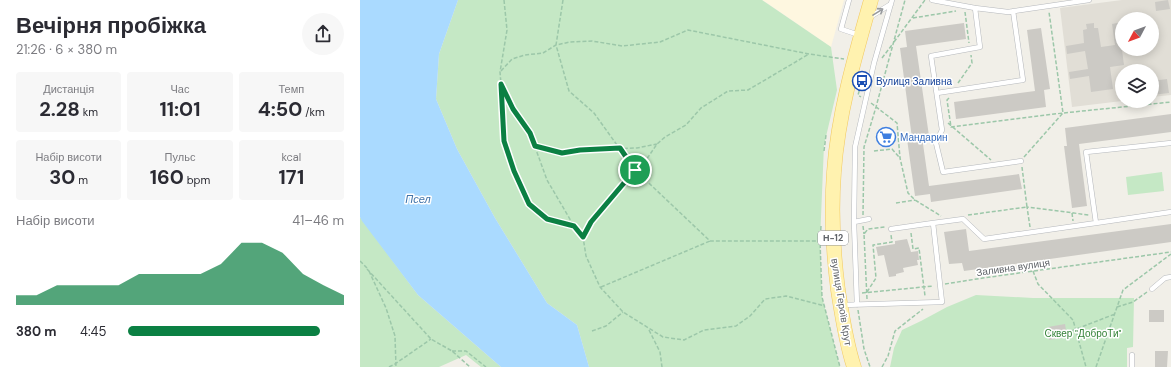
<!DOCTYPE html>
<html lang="uk">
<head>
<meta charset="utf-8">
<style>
  :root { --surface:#fff; --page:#f7f7f7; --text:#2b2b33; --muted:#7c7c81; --accent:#0b8043 }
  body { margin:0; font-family:"DM Sans",sans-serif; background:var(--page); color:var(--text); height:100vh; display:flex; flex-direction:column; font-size:15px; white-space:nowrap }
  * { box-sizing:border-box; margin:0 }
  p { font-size:13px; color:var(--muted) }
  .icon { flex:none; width:22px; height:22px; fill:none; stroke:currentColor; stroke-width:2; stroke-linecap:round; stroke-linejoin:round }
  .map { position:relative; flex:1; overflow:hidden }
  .side { display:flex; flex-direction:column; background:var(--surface); width:360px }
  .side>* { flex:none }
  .needle { width:26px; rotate:229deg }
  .controls { position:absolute; left:755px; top:12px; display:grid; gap:8px }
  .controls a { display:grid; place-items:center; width:44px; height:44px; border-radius:50%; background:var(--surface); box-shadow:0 2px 10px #0003; font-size:20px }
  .pin { position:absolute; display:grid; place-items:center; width:34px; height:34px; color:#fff; margin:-17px; border:2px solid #fff; border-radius:50%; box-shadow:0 1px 4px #0007 }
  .round { display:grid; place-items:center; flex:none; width:42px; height:42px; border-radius:21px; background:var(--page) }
  .head { display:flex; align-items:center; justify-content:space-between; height:68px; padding:0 16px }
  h1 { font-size:22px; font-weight:700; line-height:30px }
  .stats { display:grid; grid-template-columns:repeat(3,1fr); gap:6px; height:68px; padding:4px 16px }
  .stats div { display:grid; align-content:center; border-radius:4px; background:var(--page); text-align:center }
  .stats b { font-size:20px; font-weight:700 }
  .stats small { font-size:11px; font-weight:400 }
  .stats p { font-size:11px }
  .chart { height:112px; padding:8px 16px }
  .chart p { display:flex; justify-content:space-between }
  .chart svg { width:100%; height:72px; margin-top:4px; fill:var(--accent); opacity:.7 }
  ul { padding:0 16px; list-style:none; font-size:13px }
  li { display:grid; grid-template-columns:64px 48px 1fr; align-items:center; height:30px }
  li i { height:10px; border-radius:5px; background:var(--accent) }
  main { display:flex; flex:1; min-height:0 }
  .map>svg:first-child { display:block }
  .commercial { fill:#fef7e0 }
  .education { fill:#e1ded6; fill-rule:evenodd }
  .green { fill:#c5e8c5 }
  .water { fill:#aadaff }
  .building { fill:#cccac5 }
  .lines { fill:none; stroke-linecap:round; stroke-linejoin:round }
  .service-casing { stroke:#b5b8bc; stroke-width:5.5 }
  .primary-casing { stroke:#f2c960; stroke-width:15 }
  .path { stroke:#9cc7a9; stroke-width:1.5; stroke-dasharray:4 2; stroke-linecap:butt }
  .service { stroke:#fff; stroke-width:4.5 }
  .primary { stroke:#fff2af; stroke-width:14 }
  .oneway { stroke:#979a9d }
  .route-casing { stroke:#fff; stroke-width:8 }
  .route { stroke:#0b8043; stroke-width:5 }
  .labels { text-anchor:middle; stroke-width:3; stroke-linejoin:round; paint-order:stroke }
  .shield { fill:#fff; stroke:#8f9295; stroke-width:1 }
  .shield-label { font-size:9px; font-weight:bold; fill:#5f6368 }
  .transit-label { font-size:10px; fill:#164399; stroke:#fff; text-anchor:start }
  .shop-label { font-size:10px; fill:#366cbe; stroke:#fff; text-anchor:start }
  .street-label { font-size:10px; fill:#5f6368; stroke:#fff }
  .park-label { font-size:10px; fill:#348238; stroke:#fff }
  .water-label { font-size:11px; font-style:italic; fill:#4174aa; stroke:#fff }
</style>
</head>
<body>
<main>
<section class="side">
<div class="head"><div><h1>Вечірня пробіжка</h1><p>21:26 · 6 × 380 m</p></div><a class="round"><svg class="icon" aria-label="share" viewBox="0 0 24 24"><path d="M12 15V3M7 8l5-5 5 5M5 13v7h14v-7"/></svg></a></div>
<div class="stats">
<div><p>Дистанція</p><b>2.28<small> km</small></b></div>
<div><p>Час</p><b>11:01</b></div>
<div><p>Темп</p><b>4:50<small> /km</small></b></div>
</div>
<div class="stats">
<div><p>Набір висоти</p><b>30<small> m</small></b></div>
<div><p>Пульс</p><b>160<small> bpm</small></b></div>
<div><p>kcal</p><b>171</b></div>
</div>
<div class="chart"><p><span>Набір висоти</span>41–46 m</p>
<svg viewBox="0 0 160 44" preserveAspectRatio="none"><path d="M0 44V38L10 38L20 32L30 32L40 32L50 32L60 25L70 25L80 25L90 25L100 19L110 6L120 6L130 12L140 25L150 32L160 38V44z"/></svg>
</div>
<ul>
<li><b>380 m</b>4:45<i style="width:89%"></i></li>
</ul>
</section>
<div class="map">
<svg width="811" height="367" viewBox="0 0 811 367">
  <rect width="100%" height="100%" fill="#f1efe8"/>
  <path class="commercial" d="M 402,0 L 484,0 L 471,47 L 407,3 Z"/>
  <path class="education" d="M 762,0 L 811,0 L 811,95 L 792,97 L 792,71 L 762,71 L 762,101 L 712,107 L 700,8 ZM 762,19 L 792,19 L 792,49 L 762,49 Z"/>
  <path class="green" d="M 98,0 L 402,0 L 471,47 L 477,90 L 464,145 L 460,241 L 462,297 L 480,367 L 229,367 L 217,325 L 187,303 L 135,218 L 97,149 L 76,99 L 79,54 Z
    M 802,172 L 804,191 L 768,195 L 766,177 Z
    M 0,217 L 58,295 L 141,367 L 121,367 L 106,355 L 79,367 L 0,367 Z
    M 616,295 L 673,298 L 774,298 L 773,347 L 767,348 L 767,367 L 530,367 L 534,348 L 542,330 L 561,321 L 587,307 Z"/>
  <path class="water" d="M 0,0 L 98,0 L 79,54 L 76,99 L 97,149 L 135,218 L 187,303 L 217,325 L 229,367 L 141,367 L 58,295 L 2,221 L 0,217 Z"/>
  <path class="building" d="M 808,0 L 810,9 L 796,11 L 795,2 Z
    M 762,22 L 762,50 L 764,65 L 750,67 L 753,89 L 731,92 L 729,76 L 710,79 L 709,72 L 728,69 L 725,51 L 707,54 L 706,46 L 724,43 L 723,30 L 727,29 L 726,24 L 734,23 L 734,28 L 738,28 L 741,47 L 755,45 L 752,24 Z
    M 604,23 L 606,39 L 556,46 L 569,136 L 562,137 L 569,186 L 659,174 L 662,189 L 571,202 L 570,194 L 555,196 L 547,139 L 552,138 L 540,48 L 547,47 L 545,31 Z
    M 681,28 L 690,89 L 684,90 L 686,107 L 596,119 L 594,102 L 675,91 L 667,30 Z
    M 807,79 L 809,93 L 792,95 L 792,81 Z
    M 811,114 L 811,132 L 719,144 L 727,206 L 712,208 L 704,146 L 707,146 L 705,128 Z
    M 532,129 L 533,142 L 521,144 L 519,131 Z
    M 811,224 L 811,242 L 604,271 L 602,263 L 589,264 L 584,232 L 606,229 L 609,251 Z
    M 547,239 L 551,252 L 558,251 L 559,260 L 557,260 L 558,265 L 543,268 L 544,272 L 536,274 L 536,276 L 529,277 L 524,255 L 518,256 L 516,247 L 535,244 L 535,241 Z
    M 789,310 L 804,310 L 804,322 L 789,322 Z
    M 705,324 L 707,337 L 689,340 L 688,327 Z
    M 795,351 L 808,351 L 807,367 L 795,367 Z"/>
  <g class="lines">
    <g class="service-casing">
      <path id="service" d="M 489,0 L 481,29 L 499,35
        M 572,0 L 615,8 L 648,12 L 729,0
        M 615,8 L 620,47 L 571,56 L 582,130 L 576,143 L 583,172 L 661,161
        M 510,17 L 531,4
        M 577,93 L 663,80 L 653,11
        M 494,222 L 509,219
        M 736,223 L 811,212
        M 531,229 L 573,223
        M 792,289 L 805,278 L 811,277
        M 483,305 L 582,302 L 573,223 L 603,219 L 624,239 L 736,223 L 726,152 L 811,143
        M 497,305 L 494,222 L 495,147 L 514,63 L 532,0
        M 772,367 L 772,355"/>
    </g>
    <g class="primary-casing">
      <path id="primary" d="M 494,367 C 486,343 482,315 478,290 C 473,251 471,211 474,172 C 478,114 495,56 511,0"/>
    </g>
    <path class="path" d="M 144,0 L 147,30 L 140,72 L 141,84 L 153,109 L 170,133 L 187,180 L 214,226 L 223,237 L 226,256 L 240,287 L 263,312 L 303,337 L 324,340 L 344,330 L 376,326 L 390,316 L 405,299 L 426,296 L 465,306
      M 203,0 L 196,45 L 209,91 L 234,113 L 275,170 L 350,241 L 460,241
      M 605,12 L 609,43
      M 553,18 L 596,11
      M 534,42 L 565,0
      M 522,58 L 532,45
      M 141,71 L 152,59 L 165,55 L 183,53 L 196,45 L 210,42 L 232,41 L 262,46 L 300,42 L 328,30 L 449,54 L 484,59
      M 500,81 L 502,81 L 498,95 L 501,97
      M 598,83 L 612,63 L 611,55
      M 141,87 L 143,141 L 154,171 L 169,204 L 187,219 L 214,226
      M 589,98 L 587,100 L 591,127 L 703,113 L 811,102
      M 511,103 L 537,123 L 540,158 L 548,193 L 555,200 L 581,216
      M 588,123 L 631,160
      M 175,146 L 202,153 L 220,150 L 277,148 L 297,144
      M 464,151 L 466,135
      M 514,151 L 532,149 L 540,158
      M 664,157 L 703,113 L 689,12
      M 536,203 L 555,200
      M 712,213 L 713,221
      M 503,215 L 504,147 L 516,107 L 545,0
      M 608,215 L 667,207 L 662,167
      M 461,226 L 460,241 L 462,297 L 480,367
      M 503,226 L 504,234
      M 670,227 L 667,207 L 729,215
      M 551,233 L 553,249 L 559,248 L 565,296
      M 223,237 L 231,222 L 275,170 L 284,163 L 297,144 L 305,137 L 326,125 L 341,108 L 368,91 L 388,90 L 449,54
      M 0,261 L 7,268
      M 7,269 L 71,339 L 92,351 L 110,367
      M 9,271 L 26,308 L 35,336 L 36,367
      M 673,271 L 678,284 L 713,320 L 726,367
      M 585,284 L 623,278 L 811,252
      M 241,287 L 350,241
      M 507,292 L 516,278 L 513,245 L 532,242 L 531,235
      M 502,293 L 573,286
      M 507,299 L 504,234 L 508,229 L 525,227
      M 757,307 L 773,302 L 787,292
      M 498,310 L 504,349 L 510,367
      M 289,330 L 300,352 L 302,367
      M 232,331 L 246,326 L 263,312
      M 706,333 L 755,314
      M 92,351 L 106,351 L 126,367
      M 29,367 L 35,364 L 71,339
      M 522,367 L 528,356 L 535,331 L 563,309
      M 736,367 L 763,290 L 811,254"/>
    <use href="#service" class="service"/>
    <use href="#primary" class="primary"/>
  </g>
  <defs><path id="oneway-shaft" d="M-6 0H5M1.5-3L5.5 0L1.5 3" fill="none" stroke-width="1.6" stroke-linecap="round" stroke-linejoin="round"/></defs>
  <use class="oneway" href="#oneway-shaft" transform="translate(518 12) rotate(-32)"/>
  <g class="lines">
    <g class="route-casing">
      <path id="route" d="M 141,84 L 153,109 L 170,133 L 175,146 L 202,153 L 220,150 L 260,148 L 275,170 L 231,222 L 223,237 L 214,226 L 187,219 L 169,204 L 154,171 L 144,141 Z"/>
    </g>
    <use href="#route" class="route"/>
  </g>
  <defs>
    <g id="bus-ring" transform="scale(1)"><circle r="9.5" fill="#fff" stroke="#1a4fb4" stroke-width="1.5"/><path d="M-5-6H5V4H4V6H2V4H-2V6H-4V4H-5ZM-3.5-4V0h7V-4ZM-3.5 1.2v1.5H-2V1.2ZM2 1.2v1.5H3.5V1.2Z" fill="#1a4fb4"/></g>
    <g id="supermarket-ring" transform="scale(1)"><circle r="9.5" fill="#fff" stroke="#3f7fe0" stroke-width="1.5"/><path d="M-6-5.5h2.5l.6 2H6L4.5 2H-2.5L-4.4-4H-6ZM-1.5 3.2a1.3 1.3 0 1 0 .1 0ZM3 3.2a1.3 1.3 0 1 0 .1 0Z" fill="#3f7fe0"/></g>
  </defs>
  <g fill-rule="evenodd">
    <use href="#bus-ring" x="502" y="81"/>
    <use href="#supermarket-ring" x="526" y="137"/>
  </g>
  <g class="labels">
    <rect class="shield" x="458" y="231" width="30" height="14" rx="3"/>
    <g class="shield-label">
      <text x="473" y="241">Н-12</text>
    </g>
    <g class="transit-label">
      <text x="516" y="85">Вулиця Заливна</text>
    </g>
    <g class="shop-label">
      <text x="540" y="141">Мандарин</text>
    </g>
    <g class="street-label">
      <text transform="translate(653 267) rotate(-8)" y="4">Заливна вулиця</text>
      <text transform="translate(482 302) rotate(81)" y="4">вулиця Героїв Крут</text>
    </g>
    <g class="park-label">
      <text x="723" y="337">Сквер "ДоброТи"</text>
    </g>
    <g class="water-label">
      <text x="58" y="203">Псел</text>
    </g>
  </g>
</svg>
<div class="controls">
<a><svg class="needle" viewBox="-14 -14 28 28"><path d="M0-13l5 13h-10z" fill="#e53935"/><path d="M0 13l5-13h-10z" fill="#7c7c81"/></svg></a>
<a><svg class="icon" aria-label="layers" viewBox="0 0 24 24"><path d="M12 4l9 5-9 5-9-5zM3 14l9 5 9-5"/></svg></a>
</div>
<div class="pin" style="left:275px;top:170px;background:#1e9e55"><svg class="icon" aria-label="arrive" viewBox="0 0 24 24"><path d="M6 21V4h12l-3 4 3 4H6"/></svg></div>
</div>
</main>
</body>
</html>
